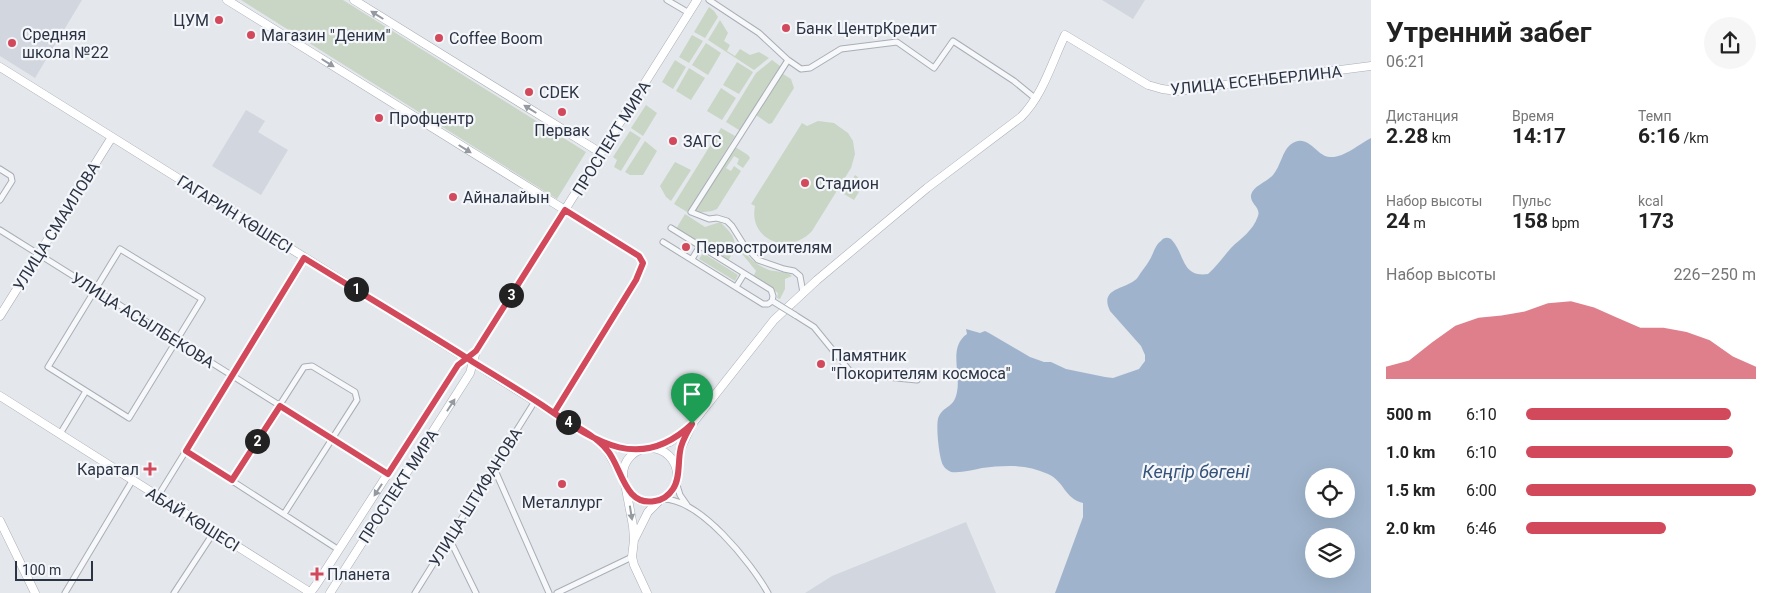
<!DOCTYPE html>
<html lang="ru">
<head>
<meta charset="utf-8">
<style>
  :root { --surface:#fff; --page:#f6f6f6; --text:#222; --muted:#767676; --accent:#d1495b }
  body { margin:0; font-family:Roboto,sans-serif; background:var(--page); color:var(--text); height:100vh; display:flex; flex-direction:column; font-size:19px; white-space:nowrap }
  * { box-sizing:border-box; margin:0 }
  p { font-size:16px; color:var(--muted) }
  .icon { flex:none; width:28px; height:28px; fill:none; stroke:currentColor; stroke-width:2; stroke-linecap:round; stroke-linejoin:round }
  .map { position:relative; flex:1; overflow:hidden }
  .drawer { display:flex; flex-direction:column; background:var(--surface); width:400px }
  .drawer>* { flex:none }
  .controls { position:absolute; left:1305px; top:468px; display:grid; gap:10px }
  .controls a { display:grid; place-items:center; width:50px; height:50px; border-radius:50%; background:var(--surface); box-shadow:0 5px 20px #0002; font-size:25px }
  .scale { position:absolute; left:15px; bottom:12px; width:78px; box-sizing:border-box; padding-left:5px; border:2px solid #2b3445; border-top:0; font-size:14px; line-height:18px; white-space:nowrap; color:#2b3445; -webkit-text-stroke:4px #f4f6f9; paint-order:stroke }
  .pin { position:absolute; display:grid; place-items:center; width:42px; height:42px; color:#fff; margin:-51px -21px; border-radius:50% 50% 50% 0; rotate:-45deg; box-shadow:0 0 5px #0007 }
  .pin .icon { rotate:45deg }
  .km { position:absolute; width:25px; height:25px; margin:-12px; border-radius:50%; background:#222; color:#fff; font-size:14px; line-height:25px; text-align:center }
  .round { display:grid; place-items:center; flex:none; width:52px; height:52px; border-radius:26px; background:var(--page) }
  .head { display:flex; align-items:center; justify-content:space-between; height:85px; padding:0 15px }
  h1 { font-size:28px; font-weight:700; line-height:38px }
  .figures { display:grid; grid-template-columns:repeat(3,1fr); gap:8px; height:85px; padding:5px 15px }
  .figures div { display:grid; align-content:center }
  .figures b { font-size:21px; font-weight:700 }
  .figures small { font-size:14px; font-weight:400 }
  .figures p { font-size:14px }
  .chart { height:140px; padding:10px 15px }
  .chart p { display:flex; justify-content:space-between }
  .chart svg { width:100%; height:90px; margin-top:5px; fill:var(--accent); opacity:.7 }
  ul { padding:0 15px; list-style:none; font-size:16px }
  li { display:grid; grid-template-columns:80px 60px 1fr; align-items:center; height:38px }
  li i { height:12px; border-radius:6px; background:var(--accent) }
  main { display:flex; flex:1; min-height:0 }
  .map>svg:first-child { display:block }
  .built { fill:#d2d6de }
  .green { fill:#c9d6c5 }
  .water { fill:#9fb4cc; fill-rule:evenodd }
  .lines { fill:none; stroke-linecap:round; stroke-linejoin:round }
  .street-casing { stroke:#a9aeb7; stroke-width:7 }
  .secondary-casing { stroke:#a9aeb7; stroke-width:9 }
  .street { stroke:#f7f8fa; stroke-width:5 }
  .secondary { stroke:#fff; stroke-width:8 }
  .street-bridge-casing { stroke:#a9aeb7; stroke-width:7; stroke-linecap:butt }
  .street-bridge { stroke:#f7f8fa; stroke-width:5 }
  .oneway { fill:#959aa2 }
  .route-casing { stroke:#fff; stroke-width:10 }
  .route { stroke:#d1495b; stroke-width:6 }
  .poi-dot { fill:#d1495b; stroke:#f4f6f9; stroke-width:2 }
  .labels { text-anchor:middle; stroke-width:4.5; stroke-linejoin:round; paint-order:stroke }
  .poi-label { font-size:16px; fill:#2b3445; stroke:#f4f6f9; text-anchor:start }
  .street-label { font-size:16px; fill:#2b3445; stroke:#f4f6f9 }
  .water-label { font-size:18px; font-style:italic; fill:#34527a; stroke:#f4f6f9 }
</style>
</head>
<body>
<main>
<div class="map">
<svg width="1371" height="593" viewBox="0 0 1371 593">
  <rect width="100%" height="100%" fill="#e4e7ec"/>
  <path class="built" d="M 0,0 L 82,0 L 35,78 L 0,56 Z
    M 1102,0 L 1145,0 L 1133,19 Z
    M 246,110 L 265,121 L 258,132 L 288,150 L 261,195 L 212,166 Z
    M 966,522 L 996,593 L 805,593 L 832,576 Z"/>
  <path class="green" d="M 241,0 L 343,0 L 586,152 L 557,199 Z
    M 709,7 L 714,11 L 718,17 L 705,38 L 694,32 Z
    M 720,20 L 728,33 L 724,41 L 730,45 L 727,51 L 735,56 L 740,49 L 750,55 L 759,52 L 769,58 L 754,70 L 708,40 Z
    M 692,35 L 703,41 L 689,63 L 679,57 Z
    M 706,43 L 721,53 L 708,75 L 692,65 Z
    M 675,60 L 686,67 L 673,89 L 662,82 Z
    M 772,60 L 780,66 L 781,68 L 741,130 L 739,130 L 726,122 L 756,73 Z
    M 737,62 L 753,72 L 739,94 L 723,85 Z
    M 689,68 L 705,78 L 691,100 L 676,91 Z
    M 783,74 L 791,79 L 794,88 L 772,123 L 769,124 L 756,115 L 781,75 Z
    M 721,88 L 736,98 L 722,120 L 707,111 Z
    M 646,105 L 657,113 L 643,136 L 631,128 Z
    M 818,121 L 834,123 L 848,133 L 853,141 L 855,154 L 851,168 L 812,231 C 789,256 748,240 755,206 L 751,204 L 802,123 L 807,126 Z
    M 721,128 L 735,136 L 687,212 L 674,204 Z
    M 630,131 L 641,138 L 621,171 L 614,167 L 617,160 L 613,157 Z
    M 645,141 L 657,151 L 643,175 L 630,175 L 625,172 Z
    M 735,148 L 737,148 L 748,155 L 750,158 L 743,168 L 737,164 L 739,159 L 734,156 L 726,168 L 731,171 L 734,166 L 741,171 L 717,209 L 712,211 L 696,213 L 695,211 Z
    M 675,162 L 691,170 L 671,201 L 666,197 L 660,186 Z
    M 855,175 L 865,182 L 854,200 L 844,194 Z
    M 685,214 L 705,227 L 720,222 C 736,237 739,242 728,261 L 676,229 Z
    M 740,247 C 748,257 756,265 769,270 C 776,272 788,271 792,276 L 785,279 L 785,289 L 780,299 L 777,298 L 778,293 L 753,277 L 756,271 L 739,250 Z
    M 703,253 L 738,275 L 735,281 L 699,259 Z"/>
  <path class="water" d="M 1371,138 L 1371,593 L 1055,593 L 1083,517 L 1083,503 C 1064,498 1065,482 1048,474 C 1027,464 1005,465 982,468 C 972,470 962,473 951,472 C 948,470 945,469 943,465 C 939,458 935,422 939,416 C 945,405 954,408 957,392 C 961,373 948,347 967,334 L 966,329 L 980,333 L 985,331 L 989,333 L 1030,357 L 1044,362 L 1051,362 L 1066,369 L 1105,377 L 1113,378 L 1139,369 L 1145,361 L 1145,355 L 1141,346 L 1110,311 C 1098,286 1129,290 1138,277 C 1141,272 1146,266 1149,261 C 1153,255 1155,245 1161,241 C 1164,237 1167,237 1171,239 C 1185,253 1181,278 1208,274 C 1217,266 1223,257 1231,248 C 1241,238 1253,231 1258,216 C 1261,207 1250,204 1251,195 C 1253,186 1267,182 1273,175 C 1280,167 1283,150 1290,145 C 1308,131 1316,157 1330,157 C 1344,158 1359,144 1371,138 ZM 1314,476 L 1346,476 L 1346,509 L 1314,509 ZM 1314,536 L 1346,536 L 1346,569 L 1314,569 Z"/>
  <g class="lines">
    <g class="street-casing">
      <path id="street" d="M 667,0 L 689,13
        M 709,0 L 759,33 L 788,60 L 801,69 L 810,68 L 841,49 L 897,42 L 934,68 L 953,41 L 1014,81 L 1036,99
        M 788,60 L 691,212 L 709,219 L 717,218 L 727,221 L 732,226 L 744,245 L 758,260 L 784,269 L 794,271 L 800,276 L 803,293
        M 0,169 L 11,176 L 12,181 L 0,200
        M 0,230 L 389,474
        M 663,242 L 763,304 L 768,304 L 772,301 L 773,296 L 771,290 L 671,228
        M 120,249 L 202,299 L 129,418 L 48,367 Z
        M 692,259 L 700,246
        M 736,287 L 744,274
        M 795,315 L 814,327 L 849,370 L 856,374 L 917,380
        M 554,413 L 636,280 L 643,263 L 639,256 L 565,210
        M 60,434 L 86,391
        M 186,451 L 339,550
        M 494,468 L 549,593
        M 232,480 L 304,367 L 312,366 L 355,392 L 357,400 L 284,514
        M 676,482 L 680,495 L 687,505
        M 158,496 L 305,258
        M 662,499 C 700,498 751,563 768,593
        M 449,538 L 476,593
        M 65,593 L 132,481
        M 174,593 L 214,532
        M 415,593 L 535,401
        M 557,593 L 632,557"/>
    </g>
    <g class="secondary-casing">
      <path id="secondary" d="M 227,0 L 565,210
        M 354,0 L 601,153
        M 0,67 L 597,440 L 607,450 L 623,479
        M 0,316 L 112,137
        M 0,396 L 311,593
        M 603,443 L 620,448 L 639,449
        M 654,447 L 670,442 L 687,429
        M623 475a27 27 0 1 1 54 0a27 27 0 1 1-54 0Z
        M 677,470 L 680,450 L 692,424 L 774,320 L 817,280 L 927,188 L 1021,117 C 1043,95 1052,62 1065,35 L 1148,85 L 1162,89 L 1177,91 L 1371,66
        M 626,489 L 633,526 L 634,540 L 632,557 L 634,565 L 647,593
        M 0,521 L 35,593
        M 635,538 L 648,512 L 659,501
        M 307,593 L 310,593 L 316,585 L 458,365 L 470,355
        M 330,593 L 470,373 L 476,351 L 697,0"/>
    </g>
    <use href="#street" class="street"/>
    <use href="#secondary" class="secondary"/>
    <g class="street-bridge-casing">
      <path id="street-bridge" d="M 774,302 L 795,315"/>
    </g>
    <use href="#street-bridge" class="street-bridge"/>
  </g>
  <defs><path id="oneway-solid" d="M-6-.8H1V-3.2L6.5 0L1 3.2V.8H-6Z" transform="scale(1.25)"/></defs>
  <g class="oneway">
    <use href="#oneway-solid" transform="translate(377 15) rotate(-148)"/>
    <use href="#oneway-solid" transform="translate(328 63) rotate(32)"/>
    <use href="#oneway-solid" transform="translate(530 109) rotate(-148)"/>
    <use href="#oneway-solid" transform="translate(465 149) rotate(32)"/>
    <use href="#oneway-solid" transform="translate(451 405) rotate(-57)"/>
    <use href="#oneway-solid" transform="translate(378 490) rotate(123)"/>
    <use href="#oneway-solid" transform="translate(631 513) rotate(81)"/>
  </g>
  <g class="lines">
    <g class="route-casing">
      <path id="route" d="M 692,424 C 638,475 592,439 542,405 C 519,390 496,376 473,362 L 467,358 C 413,324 359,292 304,258 L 186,451 L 232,480 L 280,406 L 388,474 L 458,365 L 476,351 L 565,210 L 639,256 L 643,263 L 636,280 L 554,413 C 571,424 594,434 607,450 C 622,467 624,507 655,501 C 662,500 669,495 673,489 C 680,479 678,464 680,452 C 681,442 687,433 692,424"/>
    </g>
    <use href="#route" class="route"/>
  </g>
  <g class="poi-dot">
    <circle cx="219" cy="20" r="5"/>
    <circle cx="786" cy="28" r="5"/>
    <circle cx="251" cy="35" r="5"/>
    <circle cx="439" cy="38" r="5"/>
    <circle cx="12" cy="43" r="5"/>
    <circle cx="529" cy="92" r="5"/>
    <circle cx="562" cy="112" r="5"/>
    <circle cx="379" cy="118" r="5"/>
    <circle cx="673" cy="141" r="5"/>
    <circle cx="805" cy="183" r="5"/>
    <circle cx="453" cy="197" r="5"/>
    <circle cx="686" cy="247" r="5"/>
    <circle cx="821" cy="364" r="5"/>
    <path d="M147.5 461.5h5v5h5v5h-5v5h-5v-5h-5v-5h5z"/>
    <circle cx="562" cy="484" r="5"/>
    <path d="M314.5 566.5h5v5h5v5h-5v5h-5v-5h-5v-5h5z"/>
  </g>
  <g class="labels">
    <g class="poi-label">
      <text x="209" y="26" text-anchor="end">ЦУМ</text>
      <text x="796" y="34">Банк ЦентрКредит</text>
      <text x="22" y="40">Средняя<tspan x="22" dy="18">школа №22</tspan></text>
      <text x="261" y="41">Магазин "Деним"</text>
      <text x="449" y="44">Coffee Boom</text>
      <text x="539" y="98">CDEK</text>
      <text x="389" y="124">Профцентр</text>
      <text x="562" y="136" text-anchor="middle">Первак</text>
      <text x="683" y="147">ЗАГС</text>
      <text x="815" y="189">Стадион</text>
      <text x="463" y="203">Айналайын</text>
      <text x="696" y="253">Первостроителям</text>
      <text x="831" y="361">Памятник<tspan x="831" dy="18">"Покорителям космоса"</tspan></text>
      <text x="139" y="475" text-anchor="end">Каратал</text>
      <text x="562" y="508" text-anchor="middle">Металлург</text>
      <text x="327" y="580">Планета</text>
    </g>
    <g class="street-label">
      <text transform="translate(1256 80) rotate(-6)" y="6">УЛИЦА ЕСЕНБЕРЛИНА</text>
      <text transform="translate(611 138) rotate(-58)" y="6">ПРОСПЕКТ МИРА</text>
      <text transform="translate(235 214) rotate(32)" y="6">ГАГАРИН КӨШЕСІ</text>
      <text transform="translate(56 226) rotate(-58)" y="6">УЛИЦА СМАИЛОВА</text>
      <text transform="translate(143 320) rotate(32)" y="6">УЛИЦА АСЫЛБЕКОВА</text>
      <text transform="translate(398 486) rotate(-57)" y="6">ПРОСПЕКТ МИРА</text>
      <text transform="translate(475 497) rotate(-58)" y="6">УЛИЦА ШТИФАНОВА</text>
      <text transform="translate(193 519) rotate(32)" y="6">АБАЙ КӨШЕСІ</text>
    </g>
    <g class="water-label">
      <text x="1196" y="478">Кеңгір бөгені</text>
    </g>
  </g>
</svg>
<div class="controls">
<a><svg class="icon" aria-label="locate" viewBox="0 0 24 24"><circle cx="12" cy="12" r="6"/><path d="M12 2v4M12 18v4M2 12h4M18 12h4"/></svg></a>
<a><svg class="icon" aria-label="layers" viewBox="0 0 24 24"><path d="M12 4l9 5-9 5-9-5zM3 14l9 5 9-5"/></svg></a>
</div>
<div class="scale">100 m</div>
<div class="pin" style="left:692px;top:424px;background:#1e9e55"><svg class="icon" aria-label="arrive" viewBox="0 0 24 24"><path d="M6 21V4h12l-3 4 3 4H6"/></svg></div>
<b class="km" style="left:356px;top:289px">1</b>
<b class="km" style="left:257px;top:441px">2</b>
<b class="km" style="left:511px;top:295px">3</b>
<b class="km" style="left:568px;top:422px">4</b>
</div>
<section class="drawer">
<div class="head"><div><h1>Утренний забег</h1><p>06:21</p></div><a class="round"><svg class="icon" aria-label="share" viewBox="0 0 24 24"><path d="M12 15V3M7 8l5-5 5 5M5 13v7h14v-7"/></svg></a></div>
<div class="figures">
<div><p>Дистанция</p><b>2.28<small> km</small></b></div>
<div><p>Время</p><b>14:17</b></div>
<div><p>Темп</p><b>6:16<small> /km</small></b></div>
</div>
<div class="figures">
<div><p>Набор высоты</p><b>24<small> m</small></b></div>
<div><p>Пульс</p><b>158<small> bpm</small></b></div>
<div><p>kcal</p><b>173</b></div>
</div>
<div class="chart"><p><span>Набор высоты</span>226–250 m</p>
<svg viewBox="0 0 160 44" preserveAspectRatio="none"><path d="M0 44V38L10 35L20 26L30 18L40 14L50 13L60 11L70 7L80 6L90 9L100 14L110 19L120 19L130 21L140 25L150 33L160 38V44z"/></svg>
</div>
<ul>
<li><b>500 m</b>6:10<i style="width:89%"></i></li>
<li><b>1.0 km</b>6:10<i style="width:90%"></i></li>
<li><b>1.5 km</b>6:00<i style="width:100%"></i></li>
<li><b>2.0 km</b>6:46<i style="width:61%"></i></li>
</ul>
</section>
</main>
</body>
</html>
